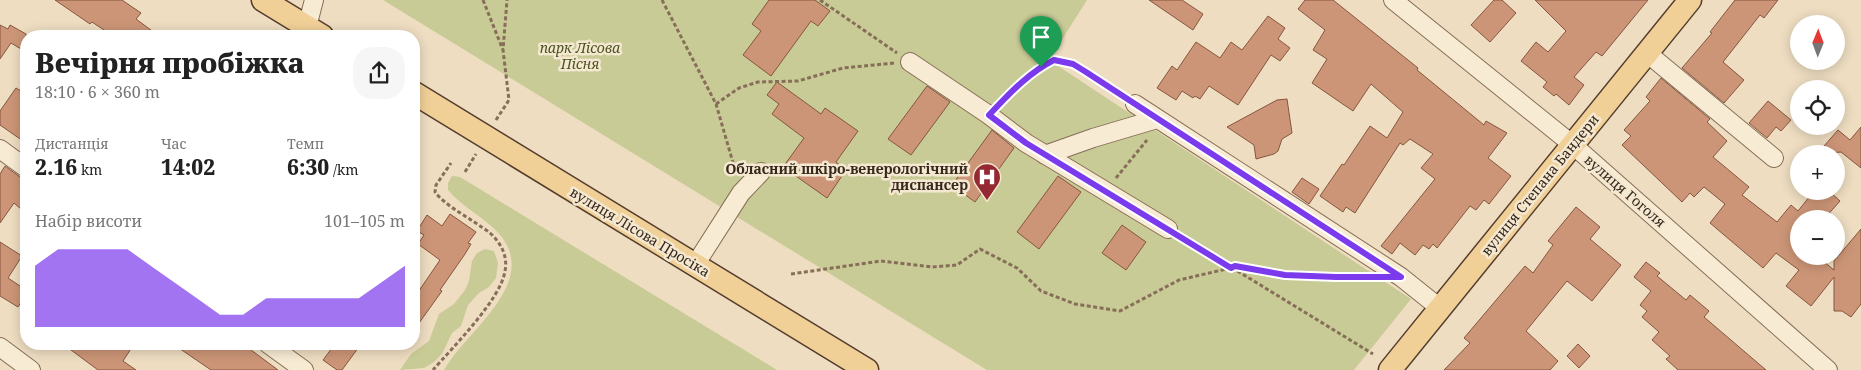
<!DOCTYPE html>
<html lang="uk">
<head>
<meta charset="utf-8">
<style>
  :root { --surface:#fff; --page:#f6f6f6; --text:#222; --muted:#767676; --accent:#7c3aed }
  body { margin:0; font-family:"Noto Serif",serif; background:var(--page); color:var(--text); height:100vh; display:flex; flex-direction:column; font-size:19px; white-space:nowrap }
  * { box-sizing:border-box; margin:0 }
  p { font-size:16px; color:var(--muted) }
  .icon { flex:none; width:28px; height:28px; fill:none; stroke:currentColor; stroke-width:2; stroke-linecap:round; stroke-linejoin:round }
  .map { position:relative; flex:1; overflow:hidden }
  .panel { position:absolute; left:20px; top:30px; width:400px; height:320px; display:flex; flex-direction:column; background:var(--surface); border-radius:20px; box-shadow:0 2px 12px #0003 }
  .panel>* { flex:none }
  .needle { width:32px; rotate:1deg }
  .fabs { position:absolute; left:1790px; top:15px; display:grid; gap:10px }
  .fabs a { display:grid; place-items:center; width:55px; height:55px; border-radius:50%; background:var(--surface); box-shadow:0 2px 12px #0003; font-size:25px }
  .pin { position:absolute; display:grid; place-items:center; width:42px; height:42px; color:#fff; margin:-51px -21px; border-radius:50% 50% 50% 0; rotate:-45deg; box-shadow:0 0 5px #0007 }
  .pin .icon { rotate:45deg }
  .round { display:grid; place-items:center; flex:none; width:52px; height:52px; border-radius:20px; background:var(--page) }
  .summary { display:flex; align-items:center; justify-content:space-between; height:85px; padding:0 15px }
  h1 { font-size:28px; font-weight:800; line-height:38px }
  .metrics { display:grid; grid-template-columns:repeat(3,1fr); gap:8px; height:85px; padding:5px 15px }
  .metrics div { display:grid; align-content:center }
  .metrics b { font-size:21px; font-weight:800 }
  .metrics small { font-size:14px; font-weight:400 }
  .metrics p { font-size:14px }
  .chart { height:140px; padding:10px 15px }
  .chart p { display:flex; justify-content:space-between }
  .chart svg { width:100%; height:90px; margin-top:5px; fill:var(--accent); opacity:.7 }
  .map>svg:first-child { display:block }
  .green { fill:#c8cb95 }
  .building { fill:#cc9577; stroke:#86563f }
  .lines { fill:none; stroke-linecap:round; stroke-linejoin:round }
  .minor-casing { stroke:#876e59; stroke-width:20 }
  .major-casing { stroke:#543d2d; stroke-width:25 }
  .path { stroke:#876e59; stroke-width:3; stroke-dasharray:4 2.5; stroke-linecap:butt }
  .minor { stroke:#f8ebd4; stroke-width:18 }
  .major { stroke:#f1d098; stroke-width:22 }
  .route-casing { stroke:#fff; stroke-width:10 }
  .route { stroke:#7c3aed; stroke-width:6 }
  .labels { text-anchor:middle; stroke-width:5; stroke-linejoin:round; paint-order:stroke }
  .park-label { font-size:14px; font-style:italic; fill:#4a5323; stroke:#f5e8d0 }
  .poi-label { font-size:14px; font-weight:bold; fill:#36281d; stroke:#f5e8d0; text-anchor:end }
  .street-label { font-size:14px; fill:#36281d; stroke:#f5e8d0 }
</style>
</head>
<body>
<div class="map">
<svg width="1861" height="370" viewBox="0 0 1861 370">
  <rect width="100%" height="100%" fill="#eeddc1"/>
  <path class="green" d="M 383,0 L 1087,0 L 1049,60 L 1411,299 L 1354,370 L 987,370 Z
    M 452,176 L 460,177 L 777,370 L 444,370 C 465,332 539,284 501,236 C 486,218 463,208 448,190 L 448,183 Z
    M 485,249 L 494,251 L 498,263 L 496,278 L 489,287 L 479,293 L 468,305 L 461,326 L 452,333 L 442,354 L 434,362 L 424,368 L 400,370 L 411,354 L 429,341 L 439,314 L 454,304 L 465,290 L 469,281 L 472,261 L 477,253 Z"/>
  <path class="building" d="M 55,0 L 122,0 L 141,13 L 136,19 L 159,36 L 113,36 L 92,22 L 90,24 Z
    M 769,0 L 815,0 L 830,11 L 818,26 L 811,21 L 771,76 L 743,55 L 761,31 L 752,24 Z
    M 1149,0 L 1182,0 L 1203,14 L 1193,30 Z
    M 1305,0 L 1333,0 L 1418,68 L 1417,70 L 1484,125 L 1486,121 L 1507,133 L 1488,158 L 1511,176 L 1489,204 L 1484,200 L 1476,210 L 1470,206 L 1437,248 L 1433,244 L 1429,249 L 1423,245 L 1415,255 L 1400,243 L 1392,254 L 1381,246 L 1435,179 L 1421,168 L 1433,154 L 1410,139 L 1403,145 L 1400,143 L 1355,213 L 1346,207 L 1343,212 L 1320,196 L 1342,164 L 1344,165 L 1370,126 L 1387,138 L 1403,112 L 1371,84 L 1353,111 L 1312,83 L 1327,59 L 1313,50 L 1325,30 L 1298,9 Z
    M 1494,0 L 1502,0 L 1516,13 L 1490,42 L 1471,25 Z
    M 1535,0 L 1648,0 L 1602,56 L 1596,52 L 1574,77 L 1584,85 L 1569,105 L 1556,94 L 1554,96 L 1543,87 L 1547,82 L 1521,61 L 1536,42 L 1548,52 L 1566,31 Z
    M 1735,0 L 1778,0 L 1764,18 L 1760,15 L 1723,62 L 1744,80 L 1724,103 L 1682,68 L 1712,33 L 1710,32 Z
    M 1268,16 L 1285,28 L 1278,39 L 1290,48 L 1280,61 L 1271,55 L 1238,105 L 1209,86 L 1200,99 L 1195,96 L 1193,98 L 1182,91 L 1176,100 L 1157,88 L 1172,66 L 1177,70 L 1196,42 L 1220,58 L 1231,42 L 1242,50 Z
    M 0,25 L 8,29 L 10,25 L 26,34 L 26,52 L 11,43 L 0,59 Z
    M 1661,78 L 1710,119 L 1707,122 L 1727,141 L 1713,157 L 1749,187 L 1742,195 L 1777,222 L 1791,205 L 1798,211 L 1814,191 L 1829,191 L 1840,201 L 1824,219 L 1799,219 L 1799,256 L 1817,256 L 1834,270 L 1834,261 L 1861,229 L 1861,304 L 1851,317 L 1842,311 L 1834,311 L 1834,277 L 1811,306 L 1786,286 L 1799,270 L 1776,253 L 1763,268 L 1710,223 L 1725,204 L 1704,187 L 1694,197 L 1690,193 L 1682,202 L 1622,145 L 1631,136 L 1624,130 L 1650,101 L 1646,97 Z
    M 777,82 L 821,114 L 825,108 L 858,131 L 836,162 L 846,170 L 827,198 L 783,167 L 804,138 L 772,114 L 779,104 L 767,95 Z
    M 927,86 L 950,102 L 911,155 L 888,139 Z
    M 16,88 L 26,94 L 26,143 L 0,125 L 0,111 Z
    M 1287,99 L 1292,133 L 1282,139 L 1278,151 L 1274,154 L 1256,159 L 1254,145 L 1227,127 L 1277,100 Z
    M 1768,101 L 1791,120 L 1781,131 L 1776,127 L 1767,138 L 1749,123 Z
    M 1861,127 L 1861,168 L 1841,152 L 1817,154 L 1838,130 L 1850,140 Z
    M 992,130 L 1014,148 L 975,202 L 952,185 Z
    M 5,166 L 20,177 L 26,178 L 26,202 L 21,209 L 14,203 L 0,223 L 0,174 Z
    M 1058,176 L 1081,192 L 1039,249 L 1017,232 Z
    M 1302,178 L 1319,189 L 1309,204 L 1292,192 Z
    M 1576,207 L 1600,227 L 1590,239 L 1621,265 L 1592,301 L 1567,281 L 1526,331 L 1558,361 L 1550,370 L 1444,370 L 1470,343 L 1464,338 L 1525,266 L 1533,273 L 1553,245 L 1548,241 Z
    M 450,214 L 476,232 L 468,243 L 471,244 L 465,254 L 440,290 L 442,291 L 414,330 L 414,298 L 440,260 L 418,244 L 424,235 L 417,231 L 427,215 L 442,226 Z
    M 1122,225 L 1146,242 L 1126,270 L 1102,253 Z
    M 0,242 L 22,256 L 8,278 L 26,290 L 26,294 L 18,307 L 0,296 Z
    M 1646,262 L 1660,273 L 1657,276 L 1686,300 L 1690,295 L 1709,311 L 1704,317 L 1766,370 L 1678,370 L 1666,359 L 1670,356 L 1652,340 L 1659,332 L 1642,317 L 1647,311 L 1640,305 L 1651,291 L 1634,277 Z
    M 63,344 L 134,344 L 123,361 L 136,370 L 98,370 Z
    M 173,344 L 243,344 L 278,370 L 211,370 Z
    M 335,344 L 361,344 L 342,370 L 337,370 L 323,360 Z
    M 1578,344 L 1590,356 L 1579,368 L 1567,356 Z"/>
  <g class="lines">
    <g class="minor-casing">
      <path id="minor" d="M 1393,0 L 1573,145 L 1828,370
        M 307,27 L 314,0
        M 1647,53 L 1774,158
        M 910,62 L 989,115 L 1026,143 L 1168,229
        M 1135,104 L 1401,277 L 1441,309
        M 0,149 L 26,168
        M 1045,155 L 1093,138 L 1157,119
        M 695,265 L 741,193 L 761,172
        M 268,344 L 304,370
        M 0,347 L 31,370"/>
    </g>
    <g class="major-casing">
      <path id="major" d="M 263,0 L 322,36
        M 414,93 L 867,370
        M 1390,370 L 1690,0"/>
    </g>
    <path class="path" d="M 483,0 L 503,50
      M 662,0 L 716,104 L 736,173
      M 820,0 L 897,53
      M 1001,103 C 1014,90 1036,65 1055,60 C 1072,57 1108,86 1122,95
      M 716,104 L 739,88 L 758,82 L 798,81 L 843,68 L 895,63
      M 496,120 L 509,100 L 503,50 L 507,0
      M 465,172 L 476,154
      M 1116,178 L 1147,140
      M 1182,237 L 1373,354
      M 791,274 L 881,261 L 932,267 L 957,265 L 980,249 L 1017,268 L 1041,291 L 1075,304 L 1120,311 L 1179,280 L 1235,267 L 1285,275 L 1370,277
      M 433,370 C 453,347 501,299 505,271 C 508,256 501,243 490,233 C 475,221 445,206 435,192 L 436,185 L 451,163"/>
    <use href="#minor" class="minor"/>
    <use href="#major" class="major"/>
  </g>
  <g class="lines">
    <g class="route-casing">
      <path id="route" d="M 1054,60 L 1073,64 L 1086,72 L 1401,277 L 1336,277 L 1285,275 L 1235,266 L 1231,268 L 1026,143 L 989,115 C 1009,94 1028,73 1054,60 Z"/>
    </g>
    <use href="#route" class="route"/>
  </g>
  <defs>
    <g id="hospital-pin" transform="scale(1.4375)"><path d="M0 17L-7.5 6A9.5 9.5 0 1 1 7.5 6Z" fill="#952931" stroke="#f5e8d0"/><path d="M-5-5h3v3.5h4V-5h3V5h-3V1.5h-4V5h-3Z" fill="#fff"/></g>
  </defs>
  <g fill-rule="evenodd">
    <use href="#hospital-pin" x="987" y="177"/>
  </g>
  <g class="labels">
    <g class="park-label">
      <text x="580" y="53">парк Лісова<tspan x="580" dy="16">Пісня</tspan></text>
    </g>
    <g class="poi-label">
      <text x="968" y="174">Обласний шкіро-венерологічний<tspan x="968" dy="16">диспансер</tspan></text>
    </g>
    <g class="street-label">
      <text transform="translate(1540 185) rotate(-51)" y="5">вулиця Степана Бандери</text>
      <text transform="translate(1625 191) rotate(41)" y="5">вулиця Гоголя</text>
      <text transform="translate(640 232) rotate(31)" y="5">вулиця Лісова Просіка</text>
    </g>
  </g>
</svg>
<div class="fabs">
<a><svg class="needle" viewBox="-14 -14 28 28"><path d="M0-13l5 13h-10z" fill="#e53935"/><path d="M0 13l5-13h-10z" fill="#767676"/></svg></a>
<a><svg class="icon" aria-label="locate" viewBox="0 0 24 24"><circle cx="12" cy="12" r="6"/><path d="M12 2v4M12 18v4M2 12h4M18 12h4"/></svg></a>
<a>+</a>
<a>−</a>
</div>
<div class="pin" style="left:1041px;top:67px;background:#1e9e55"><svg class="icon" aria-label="arrive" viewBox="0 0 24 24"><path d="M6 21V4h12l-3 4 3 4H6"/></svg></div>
<section class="panel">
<div class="summary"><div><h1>Вечірня пробіжка</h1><p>18:10 · 6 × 360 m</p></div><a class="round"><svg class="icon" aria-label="share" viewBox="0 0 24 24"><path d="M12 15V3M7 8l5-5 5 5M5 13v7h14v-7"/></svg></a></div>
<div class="metrics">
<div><p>Дистанція</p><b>2.16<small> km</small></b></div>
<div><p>Час</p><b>14:02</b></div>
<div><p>Темп</p><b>6:30<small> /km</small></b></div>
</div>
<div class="chart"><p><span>Набір висоти</span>101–105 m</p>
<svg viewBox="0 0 160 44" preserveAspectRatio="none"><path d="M0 44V14L10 6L20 6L30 6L40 6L50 14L60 22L70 30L80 38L90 38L100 30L110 30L120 30L130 30L140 30L150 22L160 14V44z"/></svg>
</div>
</section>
</div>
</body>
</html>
